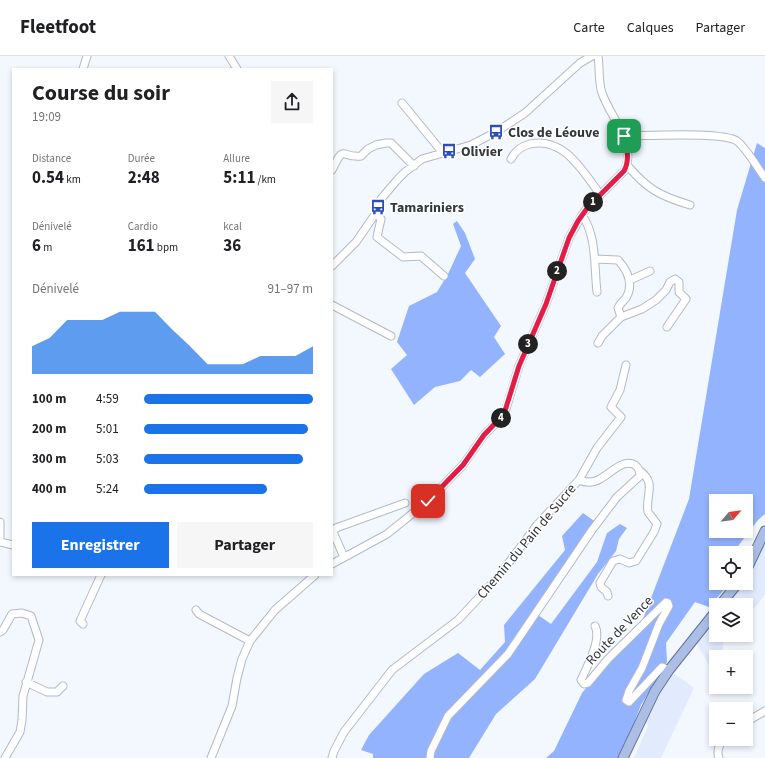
<!DOCTYPE html>
<html lang="fr">
<head>
<meta charset="utf-8">
<style>
  :root { --surface:#fff; --page:#f6f6f6; --text:#202124; --muted:#757577; --line:#e0e0e0; --accent:#1a73e8 }
  body { margin:0; font-family:"Source Sans 3",sans-serif; background:var(--page); color:var(--text); height:100vh; display:flex; flex-direction:column; font-size:15px; white-space:nowrap }
  * { box-sizing:border-box; margin:0 }
  p { font-size:13px; color:var(--muted) }
  .icon { flex:none; width:22px; height:22px; fill:none; stroke:currentColor; stroke-width:2; stroke-linecap:round; stroke-linejoin:round }
  .map { position:relative; flex:1; overflow:hidden }
  .side { position:absolute; left:12px; top:12px; width:321px; height:508px; display:flex; flex-direction:column; background:var(--surface); border-radius:0px; box-shadow:0 2px 6px #0003 }
  .side>* { flex:none }
  .needle { width:26px; rotate:61deg }
  .controls { position:absolute; left:709px; top:438px; display:grid; gap:8px }
  .controls a { display:grid; place-items:center; width:44px; height:44px; border-radius:0px; background:var(--surface); box-shadow:0 2px 6px #0003; font-size:20px }
  .pin { position:absolute; display:grid; place-items:center; width:34px; height:34px; color:#fff; margin:-17px; border-radius:8px; box-shadow:0 2px 6px #0006 }
  .km { position:absolute; width:20px; height:20px; margin:-10px; border-radius:50%; background:#222; color:#fff; font-size:11px; line-height:20px; text-align:center }
  .round { display:grid; place-items:center; flex:none; width:42px; height:42px; border-radius:0px; background:var(--page) }
  .head { display:flex; align-items:center; justify-content:space-between; height:68px; padding:0 20px }
  h1 { font-size:22px; font-weight:700; line-height:30px }
  .stats { display:grid; grid-template-columns:repeat(3,1fr); gap:6px; height:68px; padding:4px 20px }
  .stats div { display:grid; align-content:center }
  .stats b { font-size:17px; font-weight:700 }
  .stats small { font-size:11px; font-weight:400 }
  .stats p { font-size:11px }
  .chart { height:112px; padding:8px 20px }
  .chart p { display:flex; justify-content:space-between }
  .chart svg { width:100%; height:72px; margin-top:4px; fill:var(--accent); opacity:.7 }
  .action { display:flex; gap:8px; margin-top:auto; padding:8px 20px }
  .action a { flex:1; height:46px; border-radius:0px; background:var(--accent); color:#fff; font-size:16px; font-weight:700; line-height:46px; text-align:center }
  .action a+a { background:var(--page); color:var(--text) }
  ul { padding:0 20px; list-style:none; font-size:13px }
  li { display:grid; grid-template-columns:64px 48px 1fr; align-items:center; height:30px }
  li i { height:10px; border-radius:5px; background:var(--accent) }
  header { display:flex; align-items:center; gap:24px; box-sizing:border-box; height:56px; padding:0 20px; background:var(--surface); border-bottom:1px solid var(--line) }
  header strong { font-size:19px }
  nav { display:flex; gap:22px; margin-inline-start:auto; font-size:14px }
  .map>svg:first-child { display:block }
  .built { fill:#e2ebfe }
  .forest { fill:#93b3fe; fill-rule:evenodd }
  .lines { fill:none; stroke-linecap:round; stroke-linejoin:round }
  .minor-casing { stroke:#b2b9ca; stroke-width:9 }
  .major-casing { stroke:#5f729e; stroke-width:11 }
  .minor { stroke:#fff; stroke-width:7 }
  .major { stroke:#adbee5; stroke-width:9 }
  .route-casing { stroke:#fff; stroke-width:8 }
  .route { stroke:#e11d48; stroke-width:5 }
  .labels { text-anchor:middle; stroke-width:3; stroke-linejoin:round; paint-order:stroke }
  .poi-label { font-size:14px; font-weight:bold; fill:#33363c; stroke:#fff; text-anchor:start }
  .street-label { font-size:14px; fill:#33363c; stroke:#fff }
</style>
</head>
<body>
<header>
<strong>Fleetfoot</strong>
<nav><a>Carte</a><a>Calques</a><a>Partager</a></nav>
</header>
<div class="map">
<svg width="765" height="702" viewBox="0 0 765 702">
  <rect width="100%" height="100%" fill="#f3f7fe"/>
  <path class="built" d="M 765,486 L 765,538 L 758,548 L 746,559 L 746,549 L 725,549 L 743,527 L 746,527 L 746,523 Z
    M 716,561 L 716,579 L 728,579 L 724,584 L 722,601 L 716,601 L 716,617 L 714,618 L 696,586 Z
    M 672,616 L 694,632 L 661,702 L 634,702 L 648,670 L 645,665 L 657,642 Z"/>
  <path class="forest" d="M 757,87 L 765,92 L 765,458 L 758,464 L 735,494 L 737,497 L 716,497 L 716,527 L 730,527 L 709,551 L 695,546 L 666,587 L 667,606 L 641,649 L 627,685 L 618,702 L 546,702 L 554,695 L 582,637 L 643,563 L 689,443 L 737,154 ZM 716,445 L 746,445 L 746,475 L 716,475 Z
    M 457,165 L 465,177 L 475,203 L 465,217 L 501,270 L 494,281 L 505,298 L 480,321 L 471,314 L 460,325 L 435,331 L 414,349 L 391,313 L 407,299 L 397,286 L 409,250 L 437,236 L 448,218 L 461,190 L 453,168 Z
    M 583,457 L 600,469 L 538,559 L 551,568 L 597,506 L 607,477 L 620,468 L 627,472 L 619,483 L 616,495 L 598,518 L 535,623 L 496,658 L 469,702 L 373,702 L 373,698 L 361,694 L 369,679 L 424,618 L 458,597 L 480,614 L 505,586 L 504,569 L 565,494 L 562,480 Z"/>
  <g class="lines">
    <g class="minor-casing">
      <path id="minor" d="M 229,0 L 237,13
        M 83,13 L 87,0
        M 402,47 L 443,97
        M 624,80 C 643,80 724,75 737,85 C 747,93 757,111 765,122
        M 511,103 C 515,95 522,90 530,88 C 564,80 583,116 600,138
        M 627,109 C 647,133 660,140 690,149
        M 332,114 C 345,87 340,102 361,100 L 368,93 L 376,89 L 386,87 L 391,87 L 414,110
        M 376,157 L 381,163 L 377,181 L 403,201 L 421,200 L 444,220
        M 582,159 C 597,180 594,211 597,236
        M 595,203 L 618,204 C 628,215 634,228 626,242 C 623,245 620,248 618,252 L 621,261
        M 332,210 L 356,186 L 376,157 L 381,143 L 398,123 L 405,116 L 422,103 L 471,89 L 496,76 L 525,57 L 580,7 L 592,0
        M 630,224 L 650,215
        M 332,249 L 391,280
        M 598,287 L 602,280 L 621,261 L 642,253 L 656,244 L 666,234 L 670,226 L 675,223 L 679,226 L 679,236 L 686,243 L 667,271
        M 579,424 L 597,392 L 621,361 L 611,351 L 620,334 L 626,309
        M 0,466 L 0,481
        M 0,486 L 13,489
        M 344,501 L 333,476 L 336,472 L 405,447
        M 332,508 L 387,478 L 428,445 L 463,409 L 484,379 L 500,363 L 506,353 L 519,310 L 546,248 L 569,182 L 582,159 L 588,151 L 624,115 C 638,89 610,61 602,37 C 598,25 600,12 598,0
        M 608,540 L 607,536 L 601,531 L 600,527 L 613,505 L 620,503 L 629,507 L 636,505 L 654,476 L 657,468 L 648,456 C 645,440 657,427 640,415
        M 196,554 L 199,558 L 250,585
        M 83,568 L 80,565 L 101,519
        M 595,570 C 602,583 587,611 581,624 L 584,628 L 588,627 L 608,603 L 666,546 L 668,547 L 669,550 L 659,568 L 642,612 L 629,635 L 626,644 L 629,646 L 662,611 L 669,614
        M 0,576 L 3,574 L 12,558 L 22,557 L 31,560 L 39,584 L 23,640 L 22,664 L 20,676 L 5,702
        M 26,626 L 47,636 L 57,636 L 63,630
        M 746,666 L 765,655
        M 211,702 L 232,650 L 237,622 L 242,603 L 250,585 L 275,554 L 315,519
        M 332,702 L 334,695 L 344,676 L 392,614 L 458,564 L 498,521 L 537,469 L 579,424 C 586,427 593,427 600,423 C 610,418 623,402 635,409 C 639,412 640,415 640,420 L 617,441 L 592,474 L 508,598 L 448,660 L 431,695 L 430,702
        M 719,702 C 716,695 719,689 723,683"/>
    </g>
    <g class="major-casing">
      <path id="major" d="M 746,515 L 765,475
        M 720,549 L 738,527
        M 623,702 L 655,635 L 669,614 L 716,555"/>
    </g>
    <use href="#minor" class="minor"/>
    <use href="#major" class="major"/>
  </g>
  <g class="lines">
    <g class="route-casing">
      <path id="route" d="M 428,445 L 463,409 L 484,379 L 504,358 L 519,310 L 546,248 L 569,182 L 578,165 L 588,151 L 624,115 C 630,104 627,93 624,80"/>
    </g>
    <use href="#route" class="route"/>
  </g>
  <defs>
    <g id="bus-bare" transform="scale(1.2)"><path d="M-5-6H5V4H4V6H2V4H-2V6H-4V4H-5ZM-3.5-4V0h7V-4ZM-3.5 1.2v1.5H-2V1.2ZM2 1.2v1.5H3.5V1.2Z" fill="#2b4ebe" stroke="#fff" stroke-width="2.5" paint-order="stroke"/></g>
  </defs>
  <g fill-rule="evenodd">
    <use href="#bus-bare" x="496" y="76"/>
    <use href="#bus-bare" x="449" y="95"/>
    <use href="#bus-bare" x="378" y="151"/>
  </g>
  <g class="labels">
    <g class="poi-label">
      <text x="508" y="81">Clos de Léouve</text>
      <text x="461" y="100">Olivier</text>
      <text x="390" y="156">Tamariniers</text>
    </g>
    <g class="street-label">
      <text transform="translate(526 485) rotate(-50)" y="5">Chemin du Pain de Sucre</text>
      <text transform="translate(619 574) rotate(-46)" y="5">Route de Vence</text>
    </g>
  </g>
</svg>
<div class="controls">
<a><svg class="needle" viewBox="-14 -14 28 28"><path d="M0-13l5 13h-10z" fill="#e53935"/><path d="M0 13l5-13h-10z" fill="#757577"/></svg></a>
<a><svg class="icon" aria-label="locate" viewBox="0 0 24 24"><circle cx="12" cy="12" r="6"/><path d="M12 2v4M12 18v4M2 12h4M18 12h4"/></svg></a>
<a><svg class="icon" aria-label="layers" viewBox="0 0 24 24"><path d="M12 4l9 5-9 5-9-5zM3 14l9 5 9-5"/></svg></a>
<a>+</a>
<a>−</a>
</div>
<div class="pin" style="left:624px;top:80px;background:#1e9e55"><svg class="icon" aria-label="arrive" viewBox="0 0 24 24"><path d="M6 21V4h12l-3 4 3 4H6"/></svg></div>
<div class="pin" style="left:428px;top:445px;background:#d93025"><svg class="icon" aria-label="check" viewBox="0 0 24 24"><path d="M5 12l5 5 9-10"/></svg></div>
<b class="km" style="left:593px;top:146px">1</b>
<b class="km" style="left:557px;top:215px">2</b>
<b class="km" style="left:528px;top:288px">3</b>
<b class="km" style="left:501px;top:362px">4</b>
<section class="side">
<div class="head"><div><h1>Course du soir</h1><p>19:09</p></div><a class="round"><svg class="icon" aria-label="share" viewBox="0 0 24 24"><path d="M12 15V3M7 8l5-5 5 5M5 13v7h14v-7"/></svg></a></div>
<div class="stats">
<div><p>Distance</p><b>0.54<small> km</small></b></div>
<div><p>Durée</p><b>2:48</b></div>
<div><p>Allure</p><b>5:11<small> /km</small></b></div>
</div>
<div class="stats">
<div><p>Dénivelé</p><b>6<small> m</small></b></div>
<div><p>Cardio</p><b>161<small> bpm</small></b></div>
<div><p>kcal</p><b>36</b></div>
</div>
<div class="chart"><p><span>Dénivelé</span>91–97 m</p>
<svg viewBox="0 0 160 44" preserveAspectRatio="none"><path d="M0 44V27L10 22L20 11L30 11L40 11L50 6L60 6L70 6L80 17L90 27L100 38L110 38L120 38L130 33L140 33L150 33L160 27V44z"/></svg>
</div>
<ul>
<li><b>100 m</b>4:59<i style="width:100%"></i></li>
<li><b>200 m</b>5:01<i style="width:97%"></i></li>
<li><b>300 m</b>5:03<i style="width:94%"></i></li>
<li><b>400 m</b>5:24<i style="width:73%"></i></li>
</ul>
<div class="action"><a>Enregistrer</a><a>Partager</a></div>
</section>
</div>
</body>
</html>
